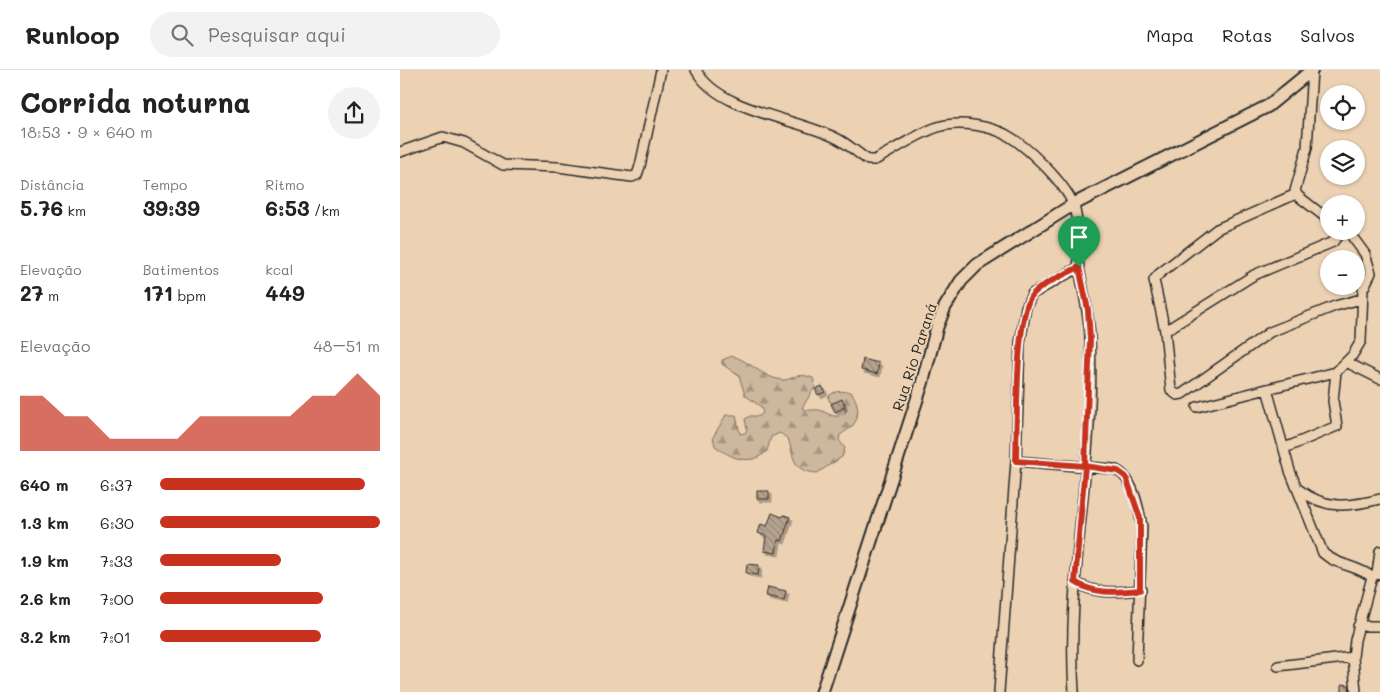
<!DOCTYPE html>
<html lang="pt">
<head>
<meta charset="utf-8">
<style>
  :root { --surface:#fff; --page:#f2f2f2; --text:#222; --muted:#767676; --line:#e0e0e0; --accent:#c8321e }
  body { margin:0; font-family:Mali,sans-serif; background:var(--page); color:var(--text); height:100vh; display:flex; flex-direction:column; font-size:19px; white-space:nowrap }
  * { box-sizing:border-box; margin:0 }
  p { font-size:16px; color:var(--muted) }
  .icon { flex:none; width:28px; height:28px; fill:none; stroke:currentColor; stroke-width:2; stroke-linecap:round; stroke-linejoin:round }
  .map { position:relative; flex:1; overflow:hidden }
  .details { display:flex; flex-direction:column; background:var(--surface); width:400px }
  .details>* { flex:none }
  .fabs { position:absolute; left:920px; top:15px; display:grid; gap:10px }
  .fabs a { display:grid; place-items:center; width:45px; height:45px; border-radius:50%; background:var(--surface); box-shadow:0 1px 4px #0004; font-size:25px }
  .pin { position:absolute; display:grid; place-items:center; width:42px; height:42px; color:#fff; margin:-51px -21px; border-radius:50% 50% 50% 0; rotate:-45deg; box-shadow:0 0 5px #0007 }
  .pin .icon { rotate:45deg }
  .round { display:grid; place-items:center; flex:none; width:52px; height:52px; border-radius:26px; background:var(--page) }
  .summary { display:flex; align-items:center; justify-content:space-between; height:85px; padding:0 20px }
  h1 { font-size:28px; font-weight:700; line-height:38px }
  .metrics { display:grid; grid-template-columns:repeat(3,1fr); gap:8px; height:85px; padding:5px 20px }
  .metrics div { display:grid; align-content:center }
  .metrics b { font-size:21px; font-weight:700 }
  .metrics small { font-size:14px; font-weight:400 }
  .metrics p { font-size:14px }
  .chart { height:140px; padding:10px 20px }
  .chart p { display:flex; justify-content:space-between }
  .chart svg { width:100%; height:90px; margin-top:5px; fill:var(--accent); opacity:.7 }
  ul { padding:0 20px; list-style:none; font-size:16px }
  li { display:grid; grid-template-columns:80px 60px 1fr; align-items:center; height:38px }
  li i { height:12px; border-radius:6px; background:var(--accent) }
  header { display:flex; align-items:center; gap:30px; box-sizing:border-box; height:70px; padding:0 25px; background:var(--surface); border-bottom:1px solid var(--line) }
  header strong { font-size:24px }
  nav { display:flex; gap:28px; margin-inline-start:auto; font-size:18px }
  .search { width:350px; height:45px; background:var(--page); display:flex; align-items:center; gap:12px; box-sizing:border-box; padding:0 18px; border-radius:28px; color:var(--muted); font-size:19px }
  main { display:flex; flex:1; min-height:0 }
  .map>svg:first-child { display:block }
  .forest { fill:url(#forest-firs); stroke:#7c7164 }
  .building { fill:url(#building-back-hatch); stroke:#2b2b2b; filter:url(#shadow) }
  .lines { fill:none; stroke-linecap:round; stroke-linejoin:round }
  .minor-casing { stroke:#2b2b2b; stroke-width:12 }
  .tertiary-casing { stroke:#2b2b2b; stroke-width:15 }
  .minor { stroke:#ecd2b3; stroke-width:9 }
  .tertiary { stroke:#ecd2b3; stroke-width:11 }
  .route-casing { stroke:#fff; stroke-width:10 }
  .route { stroke:#c8321e; stroke-width:6 }
  .labels { text-anchor:middle; stroke-width:4; stroke-linejoin:round; paint-order:stroke }
  .street-label { font-size:15px; fill:#2b2b2b; stroke:#ecd2b3 }
</style>
</head>
<body>
<header>
<strong>Runloop</strong>
<div class="search"><svg class="icon" aria-label="search" viewBox="0 0 24 24"><circle cx="10" cy="10" r="6"/><path d="M15 15l6 6"/></svg>Pesquisar aqui</div>
<nav><a>Mapa</a><a>Rotas</a><a>Salvos</a></nav>
</header>
<main>
<section class="details">
<div class="summary"><div><h1>Corrida noturna</h1><p>18:53 · 9 × 640 m</p></div><a class="round"><svg class="icon" aria-label="share" viewBox="0 0 24 24"><path d="M12 15V3M7 8l5-5 5 5M5 13v7h14v-7"/></svg></a></div>
<div class="metrics">
<div><p>Distância</p><b>5.76<small> km</small></b></div>
<div><p>Tempo</p><b>39:39</b></div>
<div><p>Ritmo</p><b>6:53<small> /km</small></b></div>
</div>
<div class="metrics">
<div><p>Elevação</p><b>27<small> m</small></b></div>
<div><p>Batimentos</p><b>171<small> bpm</small></b></div>
<div><p>kcal</p><b>449</b></div>
</div>
<div class="chart"><p><span>Elevação</span>48–51 m</p>
<svg viewBox="0 0 160 44" preserveAspectRatio="none"><path d="M0 44V17L10 17L20 27L30 27L40 38L50 38L60 38L70 38L80 27L90 27L100 27L110 27L120 27L130 17L140 17L150 6L160 17V44z"/></svg>
</div>
<ul>
<li><b>640 m</b>6:37<i style="width:93%"></i></li>
<li><b>1.3 km</b>6:30<i style="width:100%"></i></li>
<li><b>1.9 km</b>7:33<i style="width:55%"></i></li>
<li><b>2.6 km</b>7:00<i style="width:74%"></i></li>
<li><b>3.2 km</b>7:01<i style="width:73%"></i></li>
</ul>
</section>
<div class="map">
<svg width="980" height="622" viewBox="0 0 980 622">
  <defs>
    <pattern id="forest-firs" width="22" height="20" patternUnits="userSpaceOnUse" patternTransform="scale(1.25)"><rect width="22" height="20" fill="#cdb79d"/><path d="M5 1l3.5 6h-7zM16 11l3.5 6h-7z" fill="#a79580"/></pattern>
    <pattern id="building-back-hatch" width="6" height="6" patternUnits="userSpaceOnUse" patternTransform="scale(1.25)"><rect width="6" height="6" fill="#b6a48e"/><path d="M-1 5l2 2M0 0l6 6M5-1l2 2" fill="none" stroke="#948674"/></pattern>
    <filter id="shadow"><feDropShadow dx="3" dy="3" stdDeviation="0" flood-color="#0004"/></filter>
  </defs>
  <rect width="100%" height="100%" fill="#ecd2b3"/>
  <filter id="ink" filterUnits="userSpaceOnUse"><feTurbulence type="fractalNoise" baseFrequency=".02" numOctaves="2"/><feDisplacementMap in="SourceGraphic" scale="10" xChannelSelector="R" yChannelSelector="G"/><feConvolveMatrix kernelMatrix="1 2 1 2 8 2 1 2 1" color-interpolation-filters="sRGB"/></filter>
  <g filter="url(#ink)">
    <path class="forest" d="M 332,286 C 349,290 363,308 382,310 C 395,310 395,301 413,308 L 415,317 L 402,338 C 408,342 412,339 419,340 C 429,343 436,351 446,342 L 444,337 L 430,332 L 428,327 C 434,320 442,321 451,322 C 458,331 461,346 453,355 C 450,359 444,362 440,365 L 439,370 L 445,378 L 442,387 L 417,403 C 391,401 395,388 388,369 L 380,363 L 371,367 L 367,381 C 350,397 331,388 315,376 L 313,367 L 326,345 L 336,345 L 340,364 L 345,363 L 347,359 L 345,349 L 350,346 L 360,346 L 363,342 L 361,337 L 345,325 L 339,306 L 322,294 L 322,290 Z"/>
    <path class="building" d="M 463,289 L 479,293 L 477,304 L 461,300 Z
      M 422,316 L 425,322 L 418,325 L 415,319 Z
      M 442,329 L 445,337 L 435,342 L 431,334 Z
      M 357,421 L 369,421 L 369,429 L 357,429 Z
      M 372,443 L 382,447 L 384,445 L 390,447 L 382,471 L 378,470 L 376,483 L 364,481 L 366,466 L 358,463 L 361,454 L 367,456 Z
      M 347,494 L 359,495 L 358,505 L 346,503 Z
      M 368,517 L 386,521 L 384,530 L 366,526 Z
      M 942,614 L 949,615 L 950,622 L 942,622 Z"/>
    <g class="lines">
      <g class="minor-casing">
        <path id="minor" d="M 296,0 C 318,41 396,48 436,68 C 447,73 457,83 468,90 L 475,90 C 494,80 526,58 546,55 C 564,52 588,56 605,64 C 626,75 664,112 673,134 C 680,150 676,179 679,197 C 683,221 689,244 690,268 C 696,386 666,503 674,622
          M 912,0 L 907,78 L 895,121 L 898,126 L 929,150
          M 0,82 L 43,67 L 64,73 L 103,95 L 158,97 L 232,107 L 237,105 L 240,96 L 261,0
          M 896,124 L 817,159 L 759,204 L 754,210 L 765,261 L 771,320 L 777,325 L 782,324 L 870,262 L 935,236 L 961,229
          M 948,161 L 965,184 L 971,203 L 963,219 L 961,271 L 952,286 L 936,302 L 867,319 L 890,401 L 923,483 C 937,496 957,495 972,507 L 955,570 L 953,587 L 956,622
          M 765,261 L 854,205 L 933,172 L 941,161
          M 946,292 L 980,309
          M 797,337 L 867,319
          M 885,378 L 937,356 L 933,331 L 936,302
          M 616,391 L 713,399 C 733,404 739,439 742,457 L 737,590
          M 898,419 C 925,440 949,437 980,429
          M 972,507 L 977,504 L 980,481
          M 675,512 C 695,525 717,522 741,520
          M 958,556 L 980,556
          M 878,596 L 953,587
          M 599,622 L 616,391 L 620,273 L 626,237 L 632,224 L 679,197"/>
      </g>
      <g class="tertiary-casing">
        <path id="tertiary" d="M 422,622 L 522,314 L 537,257 L 545,237 L 561,211 L 577,195 L 674,134 L 868,36 L 912,0"/>
      </g>
      <use href="#minor" class="minor"/>
      <use href="#tertiary" class="tertiary"/>
    </g>
  </g>
  <g class="lines" filter="url(#ink)">
    <g class="route-casing">
      <path id="route" d="M 679,197 C 664,205 645,212 633,224 C 615,241 617,362 616,391 L 685,396 L 675,512 C 695,525 717,522 740,520 L 740,448 L 726,407 L 718,401 L 685,396 L 690,269 L 688,240 L 679,197"/>
    </g>
    <use href="#route" class="route"/>
  </g>
  <g class="labels">
    <g class="street-label">
      <text transform="translate(515 287) rotate(-72)" y="5">Rua Rio Paraná</text>
    </g>
  </g>
</svg>
<div class="fabs">
<a><svg class="icon" aria-label="locate" viewBox="0 0 24 24"><circle cx="12" cy="12" r="6"/><path d="M12 2v4M12 18v4M2 12h4M18 12h4"/></svg></a>
<a><svg class="icon" aria-label="layers" viewBox="0 0 24 24"><path d="M12 4l9 5-9 5-9-5zM3 14l9 5 9-5"/></svg></a>
<a>+</a>
<a>−</a>
</div>
<div class="pin" style="left:679px;top:197px;background:#1e9e55"><svg class="icon" aria-label="arrive" viewBox="0 0 24 24"><path d="M6 21V4h12l-3 4 3 4H6"/></svg></div>
</div>
</main>
</body>
</html>
